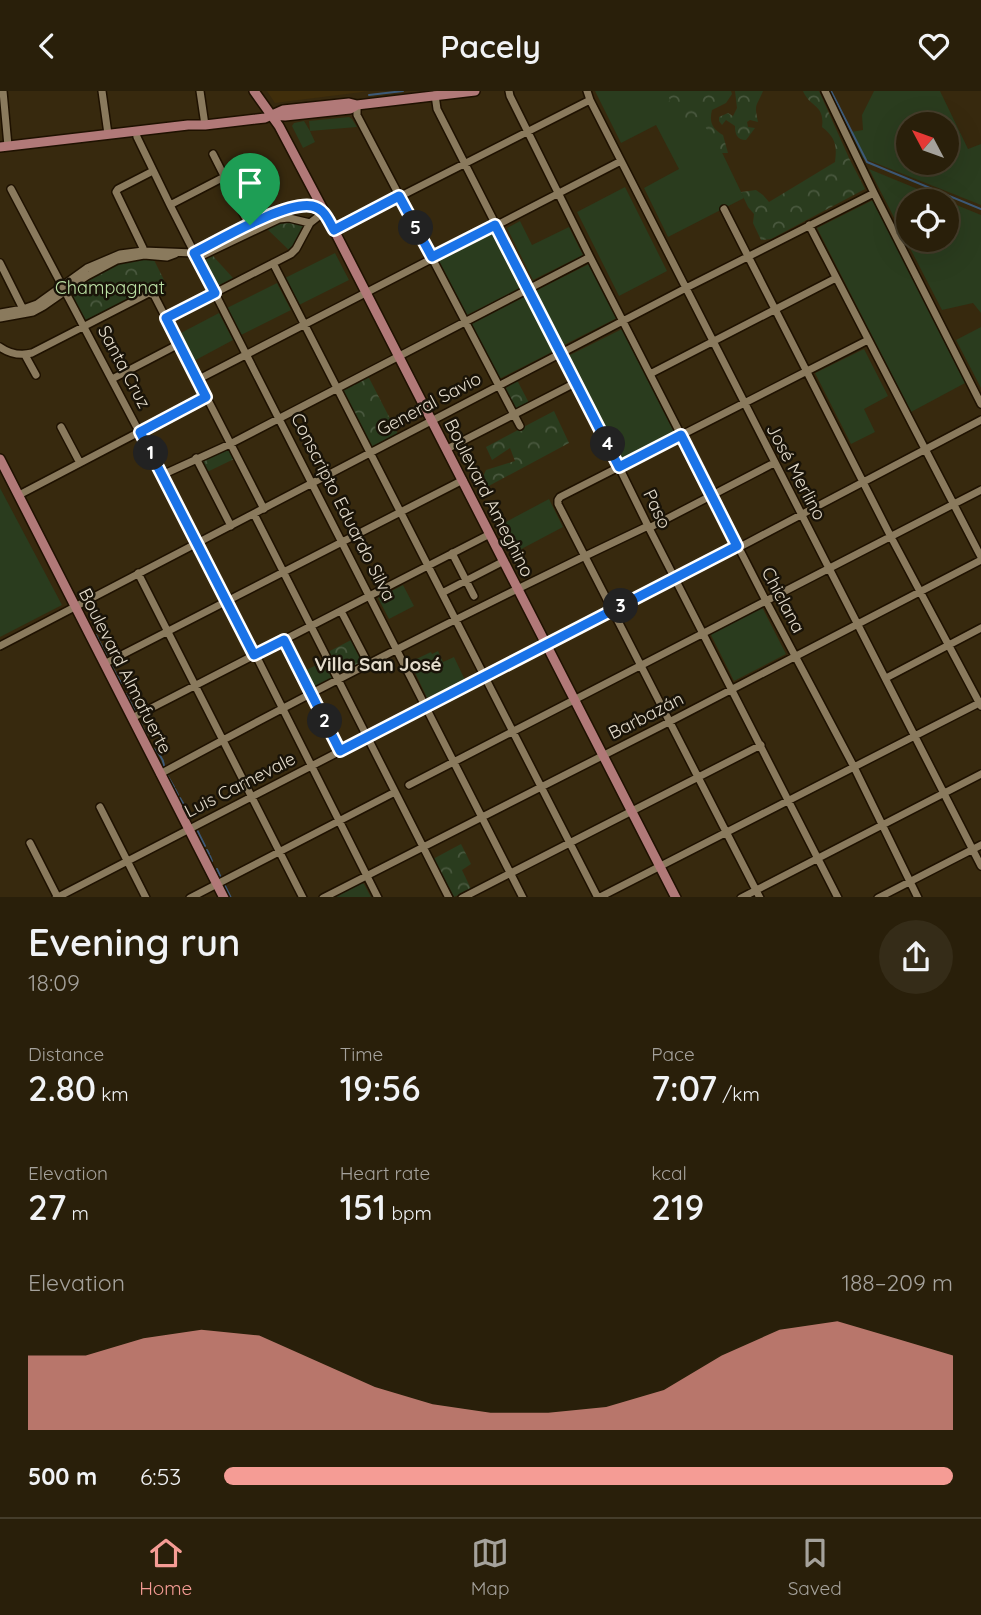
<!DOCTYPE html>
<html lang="en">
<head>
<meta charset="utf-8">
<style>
  :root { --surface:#291f0a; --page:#352c18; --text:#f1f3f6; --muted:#a5a29c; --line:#453d2b; --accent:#f59c95 }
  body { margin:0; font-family:Quicksand,sans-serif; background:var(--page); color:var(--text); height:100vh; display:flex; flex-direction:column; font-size:26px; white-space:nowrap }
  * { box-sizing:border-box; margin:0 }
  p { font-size:23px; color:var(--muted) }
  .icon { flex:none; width:38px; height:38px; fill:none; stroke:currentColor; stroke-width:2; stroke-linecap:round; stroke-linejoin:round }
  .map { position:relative; height:806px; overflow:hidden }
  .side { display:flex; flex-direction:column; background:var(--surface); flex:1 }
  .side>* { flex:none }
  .needle { width:46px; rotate:311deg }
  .controls { position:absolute; left:896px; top:21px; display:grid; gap:14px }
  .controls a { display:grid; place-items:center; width:63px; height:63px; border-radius:50%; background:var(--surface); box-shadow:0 7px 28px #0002,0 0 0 2px var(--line); font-size:35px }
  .pin { position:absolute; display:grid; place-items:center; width:60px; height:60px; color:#fff; margin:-72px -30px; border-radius:50% 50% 50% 0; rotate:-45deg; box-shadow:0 0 7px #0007 }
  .pin .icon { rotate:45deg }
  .km { position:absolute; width:35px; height:35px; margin:-18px; border-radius:50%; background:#222; color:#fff; font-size:19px; line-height:35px; text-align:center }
  .round { display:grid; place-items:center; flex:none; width:74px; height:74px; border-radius:37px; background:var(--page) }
  .overview { display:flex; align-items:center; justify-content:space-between; height:119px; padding:0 28px }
  h1 { font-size:38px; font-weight:600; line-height:52px }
  .figures { display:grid; grid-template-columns:repeat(3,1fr); gap:10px; height:119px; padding:7px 28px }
  .figures div { display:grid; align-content:center }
  .figures b { font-size:35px; font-weight:600 }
  .figures small { font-size:19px; font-weight:400 }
  .figures p { font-size:19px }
  .chart { height:196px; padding:14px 28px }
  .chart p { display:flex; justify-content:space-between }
  .chart svg { width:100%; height:126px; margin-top:7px; fill:var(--accent); opacity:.7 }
  ul { padding:0 28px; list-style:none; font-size:23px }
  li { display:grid; grid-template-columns:112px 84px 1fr; align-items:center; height:52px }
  li i { height:18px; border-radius:9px; background:var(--accent) }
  header { display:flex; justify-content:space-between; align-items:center; height:91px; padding:0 28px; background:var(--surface); font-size:32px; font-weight:600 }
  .tab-bar { display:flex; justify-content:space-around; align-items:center; height:98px; border-top:2px solid var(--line); background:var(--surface); font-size:19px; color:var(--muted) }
  .tab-bar a { display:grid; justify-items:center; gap:4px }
  .tab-bar .on { color:var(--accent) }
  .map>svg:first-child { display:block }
  .built { fill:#402e0b }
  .green { fill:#2a3c1e; fill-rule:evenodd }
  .forest { fill:url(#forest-crowns) }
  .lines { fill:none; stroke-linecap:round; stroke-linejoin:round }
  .stream { stroke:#3d5a78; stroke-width:2 }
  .minor-casing { stroke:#1e1100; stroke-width:10 }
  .major-casing { stroke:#1e1100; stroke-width:12 }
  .minor { stroke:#8a7a5d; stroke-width:7 }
  .major { stroke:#b17978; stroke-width:9 }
  .route-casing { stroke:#fff; stroke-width:14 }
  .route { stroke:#1a73e8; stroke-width:9 }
  .labels { text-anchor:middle; stroke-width:5; stroke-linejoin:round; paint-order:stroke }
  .park-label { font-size:18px; fill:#bbe0a4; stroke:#191308 }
  .street-label { font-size:18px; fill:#e4dccc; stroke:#191308 }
  .neighbourhood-label { font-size:19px; font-weight:bold; fill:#e4dccc; stroke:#191308 }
</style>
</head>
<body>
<header><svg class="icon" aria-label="back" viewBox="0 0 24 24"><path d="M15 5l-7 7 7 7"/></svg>Pacely<svg class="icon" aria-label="heart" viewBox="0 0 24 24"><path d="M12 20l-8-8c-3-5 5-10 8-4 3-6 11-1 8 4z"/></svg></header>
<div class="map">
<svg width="981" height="807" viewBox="0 0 981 807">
  <defs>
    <pattern id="forest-crowns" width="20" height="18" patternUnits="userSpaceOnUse" patternTransform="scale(1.75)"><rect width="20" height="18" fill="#2a3c1e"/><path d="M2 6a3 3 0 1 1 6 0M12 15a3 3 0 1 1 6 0" fill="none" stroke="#49583e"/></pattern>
  </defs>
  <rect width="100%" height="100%" fill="#37290e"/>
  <path class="built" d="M 267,0 L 370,0 L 275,12 Z"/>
  <path class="green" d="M 595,0 L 668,0 L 702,20 L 744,107 L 668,146 L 644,97 L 679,78 L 656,34 L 621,52 Z
    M 874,0 L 940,0 L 968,58 L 981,53 L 981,114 L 863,67 L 851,41 L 863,39 L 862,24 ZM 908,33 L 947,33 L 947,72 L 908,72 Z
    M 349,26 L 352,28 L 357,36 L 310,40 L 315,51 L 303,57 L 292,35 L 294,32 L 304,30 L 310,40 L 309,30 Z
    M 869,78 L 981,124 L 981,222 L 973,212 L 942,219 ZM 908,110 L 947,110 L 947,149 L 908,149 Z
    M 625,96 L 667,180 L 619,205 L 577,121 Z
    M 873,109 L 967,291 L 911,321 L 817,137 Z
    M 520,130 L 532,154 L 569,136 L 583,164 L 533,189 L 507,137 Z
    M 494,142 L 522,196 L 467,224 L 439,170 Z
    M 335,162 L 349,189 L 299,214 L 285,187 Z
    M 589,173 L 617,227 L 562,255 L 535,200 Z
    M 277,192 L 291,219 L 241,244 L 227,217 Z
    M 526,205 L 554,260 L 499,288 L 471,233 Z
    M 219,222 L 233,249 L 192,271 L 177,244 Z
    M 981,236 L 981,297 L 956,249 Z
    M 622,238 L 675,343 L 620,370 L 568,265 Z
    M 864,258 L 888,305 L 864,318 L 875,341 L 851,353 L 815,282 Z
    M 0,397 L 62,514 L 0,546 Z
    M 549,408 L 563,436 L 512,463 L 498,435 Z
    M 403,494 L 414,515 L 389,528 L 378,507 Z
    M 762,516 L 786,563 L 734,590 L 710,542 Z
    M 438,560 L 443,571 L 454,566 L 465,589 L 427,607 L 410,571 L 431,561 L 432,563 Z
    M 362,792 L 364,793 L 371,806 L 335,806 Z"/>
  <path class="forest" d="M 666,0 L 731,0 L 732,3 L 726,12 L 712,19 C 709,31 712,38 723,44 L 728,62 L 720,62 L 701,28 L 696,26 L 686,33 L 667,13 L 670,9 Z
    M 735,0 L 763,0 C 756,17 754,12 758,31 L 750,29 L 747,31 L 748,36 L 755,37 L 746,49 C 737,49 735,43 735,35 L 726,29 L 722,34 L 719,30 L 719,26 L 728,22 L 733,25 L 737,17 Z
    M 803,0 L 819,0 L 849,67 L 865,98 L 771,148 L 761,149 L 753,132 L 754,123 L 748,116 L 741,101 L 756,99 L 763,104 L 769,111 L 835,71 C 837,55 836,47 822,36 C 825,13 810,17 803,0 Z
    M 288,130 L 303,133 L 304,135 L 290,160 L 265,136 Z
    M 213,165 L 233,187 L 216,196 L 203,170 Z
    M 140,167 L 153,167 L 164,189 L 155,194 L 149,200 L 89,230 L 86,230 L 70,201 L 72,198 L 109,175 Z
    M 368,285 L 399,345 L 373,357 L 371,355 L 343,302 L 345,297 Z
    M 517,289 L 529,312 L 518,318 L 515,316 L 505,298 L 507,295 Z
    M 554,320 L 569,352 L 485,397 L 481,390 L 486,379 L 515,370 L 510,357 L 492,369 L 486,356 Z
    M 227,358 L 230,359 L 234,368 L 207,381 L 202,368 Z
    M 353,548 L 364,572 L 341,583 L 328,561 Z
    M 327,569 L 334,584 L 334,588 L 313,599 L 302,581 Z
    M 461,753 L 471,773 L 462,779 L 471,798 L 454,806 L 433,768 Z"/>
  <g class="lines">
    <path class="stream" d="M 831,0 L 867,71 L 981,118
      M 369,4 L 403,0
      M 96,544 L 108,568
      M 111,574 L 121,592
      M 126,603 L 136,622
      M 141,633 L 147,645
      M 153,657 C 159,662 164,668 164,676
      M 167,684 L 174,696
      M 175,698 L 178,704
      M 180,707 L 184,714
      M 187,720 L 189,725
      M 197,739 L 205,755
      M 207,759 L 209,763
      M 210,765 L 212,770
      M 217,778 L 221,787
      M 224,793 L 231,807"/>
    <g class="minor-casing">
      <path id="minor" d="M 3,0 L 8,55
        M 102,0 L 108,43
        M 200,0 L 205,34
        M 509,0 L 510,5 L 590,166 L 766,510 L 854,676 L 918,807
        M 587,0 L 590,9 C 718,265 851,519 981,775
        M 825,0 L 874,102 L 981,313
        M 435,4 L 437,18 L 619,376 L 649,437 L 838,807
        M 357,14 L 357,24 L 520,335
        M 136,40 L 137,46 L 170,114 L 523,807
        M 213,63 L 250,136
        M 11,98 L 228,509 L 378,807
        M 170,114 L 224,86
        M 724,118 L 891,446 L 981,615
        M 809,134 L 981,466
        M 334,139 L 590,9
        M 144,163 L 143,157 L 116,101 L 118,98 L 153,80
        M 197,167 L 279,128 L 289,127 L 310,132
        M 0,172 L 25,222
        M 273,172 L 598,807
        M 0,222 L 23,218 L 37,213 L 87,177 L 120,163 L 143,160 L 194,162 L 250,134 L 289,118 L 311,115 L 324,121 L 310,132 L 296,158 L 291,163 L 166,227
        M 0,227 L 33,221 L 44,215 L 87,185 L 117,169 L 144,164 L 167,166 L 175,163
        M 0,256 C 10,263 20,265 32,262 L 149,202 L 154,204 L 264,418
        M 25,264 L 36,284
        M 650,283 L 836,187
        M 112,288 L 179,253
        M 197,289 L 621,70
        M 61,336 L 80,372
        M 447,358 L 575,292
        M 196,367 L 231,435
        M 162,384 L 230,353 L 590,166
        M 19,404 L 206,306
        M 254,423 L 449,807
        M 649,437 L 774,372
        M 738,457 L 981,329
        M 452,462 L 474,505
        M 138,482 L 303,807
        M 442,502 L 504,470
        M 341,520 L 369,574
        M 284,549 L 340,660
        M 0,555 L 686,197 L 874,102
        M 104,573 L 463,389
        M 886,587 L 981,537
        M 132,627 L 490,443
        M 160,683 C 320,596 483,513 648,435
        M 409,694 L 981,399
        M 100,716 L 146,807
        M 30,752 L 58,807
        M 56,807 L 737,455
        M 190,807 L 395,701
        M 323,807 L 669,631 L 981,469
        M 462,807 L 761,654
        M 598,807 L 981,611
        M 741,807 L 981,683
        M 760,807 L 558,413 L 558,409 L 560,406 L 868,249
        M 878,807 L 981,754"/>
    </g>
    <g class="major-casing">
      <path id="major" d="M 254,0 L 279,35 L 334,139 L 676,807
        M 272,24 L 285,25 L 350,18 L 357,14
        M 0,56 L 188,34 L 205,34 L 265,27 L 283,19 L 349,12 L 357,14 L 475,0
        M 0,368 L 224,807"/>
    </g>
    <use href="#minor" class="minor"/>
    <use href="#major" class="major"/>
  </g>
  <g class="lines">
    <g class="route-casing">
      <path id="route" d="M 399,105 L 432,166 L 495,134 L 619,376 L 681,344 L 737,455 L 340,660 L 284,549 L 254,564 L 140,341 L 206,306 L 166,227 L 215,202 L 194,162 C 220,149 285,110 312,115 C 325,118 328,129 334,139 Z"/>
    </g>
    <use href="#route" class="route"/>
  </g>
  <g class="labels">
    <g class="park-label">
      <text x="110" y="203">Champagnat</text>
    </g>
    <g class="street-label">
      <text transform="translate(124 276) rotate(62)" y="6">Santa Cruz</text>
      <text transform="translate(429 313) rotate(-28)" y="6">General Savio</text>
      <text transform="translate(796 381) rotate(62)" y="6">José Merlino</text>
      <text transform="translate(489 407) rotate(63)" y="6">Boulevard Ameghino</text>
      <text transform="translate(343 416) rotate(63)" y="6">Conscripto Eduardo Silva</text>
      <text transform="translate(657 418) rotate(64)" y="6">Paso</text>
      <text transform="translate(783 509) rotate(62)" y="6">Chiclana</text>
      <text transform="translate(125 580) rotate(63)" y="6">Boulevard Almafuerte</text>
      <text transform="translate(646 625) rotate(-27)" y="6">Barbazán</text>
      <text transform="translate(240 694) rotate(-27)" y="6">Luis Carnevale</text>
    </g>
    <g class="neighbourhood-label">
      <text x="378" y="580">Villa San José</text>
    </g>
  </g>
</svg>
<div class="controls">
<a><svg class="needle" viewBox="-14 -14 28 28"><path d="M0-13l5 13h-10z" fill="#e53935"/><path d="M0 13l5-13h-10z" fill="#a5a29c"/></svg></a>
<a><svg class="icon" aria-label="locate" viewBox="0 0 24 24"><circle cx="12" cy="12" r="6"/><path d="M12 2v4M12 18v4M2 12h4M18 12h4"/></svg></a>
</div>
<div class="pin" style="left:250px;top:134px;background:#1e9e55"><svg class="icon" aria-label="arrive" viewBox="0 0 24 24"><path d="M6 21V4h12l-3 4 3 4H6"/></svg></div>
<b class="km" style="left:151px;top:362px">1</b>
<b class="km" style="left:325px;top:630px">2</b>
<b class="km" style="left:621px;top:515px">3</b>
<b class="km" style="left:608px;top:353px">4</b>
<b class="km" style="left:416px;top:137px">5</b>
</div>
<section class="side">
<div class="overview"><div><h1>Evening run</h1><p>18:09</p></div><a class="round"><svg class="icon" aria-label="share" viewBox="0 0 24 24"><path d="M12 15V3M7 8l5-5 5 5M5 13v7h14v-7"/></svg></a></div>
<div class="figures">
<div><p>Distance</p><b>2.80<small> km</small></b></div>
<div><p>Time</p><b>19:56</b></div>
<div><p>Pace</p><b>7:07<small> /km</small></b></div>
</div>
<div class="figures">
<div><p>Elevation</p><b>27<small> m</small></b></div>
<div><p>Heart rate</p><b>151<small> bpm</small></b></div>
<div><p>kcal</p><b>219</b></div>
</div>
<div class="chart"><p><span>Elevation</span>188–209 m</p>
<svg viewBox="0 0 160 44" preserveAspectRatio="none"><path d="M0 44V18L10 18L20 12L30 9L40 11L50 20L60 29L70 35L80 38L90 38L100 36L110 30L120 18L130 9L140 6L150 12L160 18V44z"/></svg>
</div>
<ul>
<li><b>500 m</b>6:53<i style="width:100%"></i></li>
</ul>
</section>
<nav class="tab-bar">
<a class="on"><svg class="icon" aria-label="home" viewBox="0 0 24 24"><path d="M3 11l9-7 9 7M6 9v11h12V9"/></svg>Home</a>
<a><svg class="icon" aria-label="map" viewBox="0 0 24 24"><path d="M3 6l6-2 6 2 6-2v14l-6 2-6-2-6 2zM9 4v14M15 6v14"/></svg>Map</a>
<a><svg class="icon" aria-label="saved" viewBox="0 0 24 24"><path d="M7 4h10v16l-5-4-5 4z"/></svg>Saved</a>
</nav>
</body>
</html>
